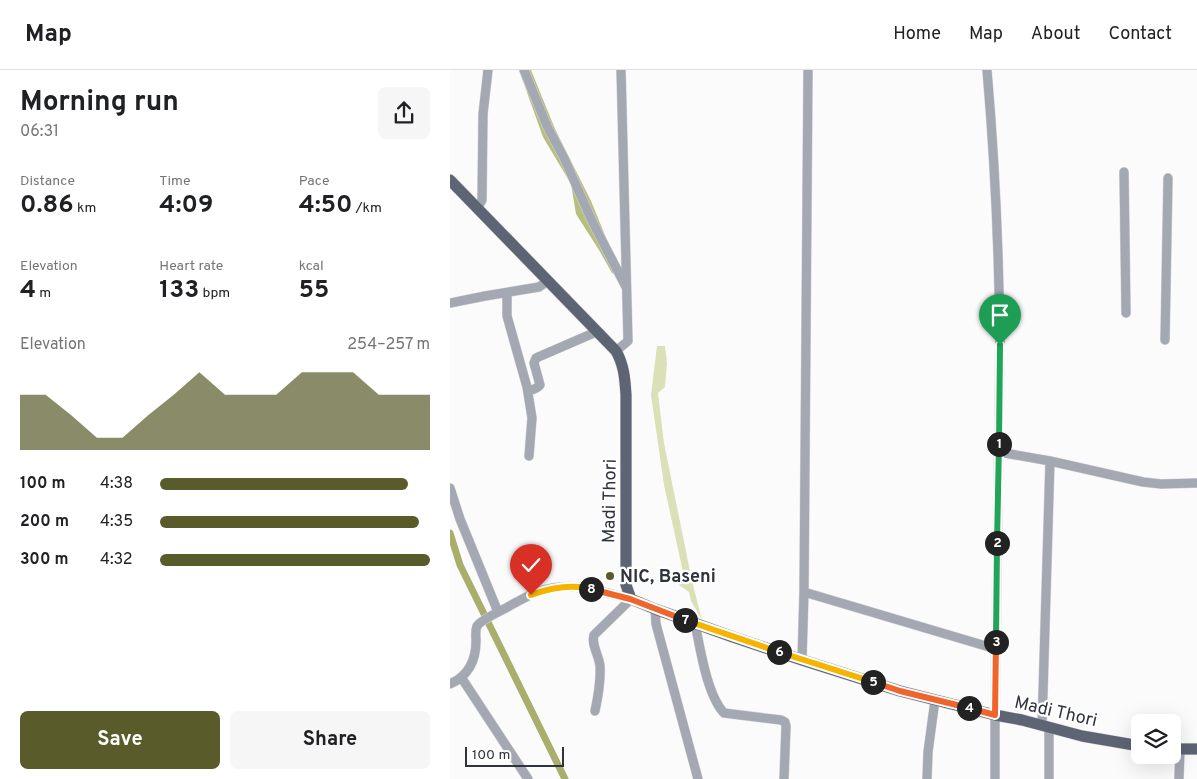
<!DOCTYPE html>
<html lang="en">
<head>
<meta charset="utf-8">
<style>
  :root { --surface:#fff; --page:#f6f6f6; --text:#202124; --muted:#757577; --line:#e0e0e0; --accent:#595c2a }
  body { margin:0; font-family:Overpass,sans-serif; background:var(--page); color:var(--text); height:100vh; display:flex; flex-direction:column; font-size:19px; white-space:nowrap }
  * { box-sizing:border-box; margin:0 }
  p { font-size:16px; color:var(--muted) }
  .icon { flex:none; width:28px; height:28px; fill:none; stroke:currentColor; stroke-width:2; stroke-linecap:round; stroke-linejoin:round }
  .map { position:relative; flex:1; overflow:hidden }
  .drawer { display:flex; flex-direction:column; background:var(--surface); width:450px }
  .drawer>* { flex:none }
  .buttons { position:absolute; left:681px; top:644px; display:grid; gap:10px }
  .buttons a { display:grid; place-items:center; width:50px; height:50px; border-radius:8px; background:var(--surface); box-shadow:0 5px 20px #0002; font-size:25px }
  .scale { position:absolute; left:15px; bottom:12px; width:99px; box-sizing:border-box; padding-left:5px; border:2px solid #2f333c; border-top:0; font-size:14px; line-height:18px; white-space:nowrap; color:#2f333c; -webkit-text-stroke:4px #fff; paint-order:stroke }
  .pin { position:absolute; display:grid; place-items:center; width:42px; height:42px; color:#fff; margin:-51px -21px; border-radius:50% 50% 50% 0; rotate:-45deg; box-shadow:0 0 5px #0007 }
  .pin .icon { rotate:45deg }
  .km { position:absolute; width:25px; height:25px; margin:-12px; border-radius:50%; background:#222; color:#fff; font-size:14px; line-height:25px; text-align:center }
  .round { display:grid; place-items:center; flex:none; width:52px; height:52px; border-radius:8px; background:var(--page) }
  .head { display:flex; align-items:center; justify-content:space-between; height:85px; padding:0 20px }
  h1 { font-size:28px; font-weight:700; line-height:38px }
  .metrics { display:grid; grid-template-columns:repeat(3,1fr); gap:8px; height:85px; padding:5px 20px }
  .metrics div { display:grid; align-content:center }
  .metrics b { font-size:25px; font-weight:700 }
  .metrics small { font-size:14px; font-weight:400 }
  .metrics p { font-size:14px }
  .chart { height:140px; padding:10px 20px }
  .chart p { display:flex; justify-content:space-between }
  .chart svg { width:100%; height:90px; margin-top:5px; fill:var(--accent); opacity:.7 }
  .primary-button { display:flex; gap:10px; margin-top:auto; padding:10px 20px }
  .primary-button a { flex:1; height:58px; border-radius:8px; background:var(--accent); color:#fff; font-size:20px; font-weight:700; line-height:58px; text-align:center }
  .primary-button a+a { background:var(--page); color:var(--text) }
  ul { padding:0 20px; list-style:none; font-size:16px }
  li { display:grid; grid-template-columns:80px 60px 1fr; align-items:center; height:38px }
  li i { height:12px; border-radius:6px; background:var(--accent) }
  header { display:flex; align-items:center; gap:30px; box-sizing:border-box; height:70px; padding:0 25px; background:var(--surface); border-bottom:1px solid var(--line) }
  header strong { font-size:24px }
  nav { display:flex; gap:28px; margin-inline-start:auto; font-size:18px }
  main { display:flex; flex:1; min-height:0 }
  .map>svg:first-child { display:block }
  .green { fill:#dce0b8 }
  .forest { fill:#b8be7c }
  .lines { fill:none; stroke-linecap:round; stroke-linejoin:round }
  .canal { stroke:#a9ae6d; stroke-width:7 }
  .minor-casing { stroke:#d6d7d9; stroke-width:10 }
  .major-casing { stroke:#d6d7d9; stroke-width:12 }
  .minor { stroke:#a4a8b2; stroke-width:9 }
  .major { stroke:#5d6474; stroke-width:11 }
  .split-1-casing { stroke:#fff; stroke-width:10 }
  .split-2-casing { stroke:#fff; stroke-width:10 }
  .split-3-casing { stroke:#fff; stroke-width:10 }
  .split-4-casing { stroke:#fff; stroke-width:10 }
  .split-5-casing { stroke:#fff; stroke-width:10 }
  .split-6-casing { stroke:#fff; stroke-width:10 }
  .split-7-casing { stroke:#fff; stroke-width:10 }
  .split-8-casing { stroke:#fff; stroke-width:10 }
  .split-9-casing { stroke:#fff; stroke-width:10 }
  .split-1 { stroke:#22a559; stroke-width:6 }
  .split-2 { stroke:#22a559; stroke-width:6 }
  .split-3 { stroke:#22a559; stroke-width:6 }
  .split-4 { stroke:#f0652b; stroke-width:6 }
  .split-5 { stroke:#f0652b; stroke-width:6 }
  .split-6 { stroke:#f5b400; stroke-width:6 }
  .split-7 { stroke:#f5b400; stroke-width:6 }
  .split-8 { stroke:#f0652b; stroke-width:6 }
  .split-9 { stroke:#f5b400; stroke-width:6 }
  .poi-dot { fill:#595c2a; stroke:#fff; stroke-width:2 }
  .labels { text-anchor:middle; stroke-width:4.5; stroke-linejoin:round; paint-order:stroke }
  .street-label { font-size:18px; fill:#2f333c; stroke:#fff }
  .poi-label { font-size:18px; font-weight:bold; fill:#2f333c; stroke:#fff; text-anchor:start }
</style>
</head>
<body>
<header>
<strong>Map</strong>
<nav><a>Home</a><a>Map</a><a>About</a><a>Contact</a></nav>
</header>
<main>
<section class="drawer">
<div class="head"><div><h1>Morning run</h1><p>06:31</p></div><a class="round"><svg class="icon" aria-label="share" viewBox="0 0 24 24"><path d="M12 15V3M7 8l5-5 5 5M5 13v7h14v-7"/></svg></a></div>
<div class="metrics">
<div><p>Distance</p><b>0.86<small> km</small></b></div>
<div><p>Time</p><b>4:09</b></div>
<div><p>Pace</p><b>4:50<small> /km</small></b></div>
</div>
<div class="metrics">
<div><p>Elevation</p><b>4<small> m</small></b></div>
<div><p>Heart rate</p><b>133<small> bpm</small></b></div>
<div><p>kcal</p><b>55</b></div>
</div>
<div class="chart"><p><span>Elevation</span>254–257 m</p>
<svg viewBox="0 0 160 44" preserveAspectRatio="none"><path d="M0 44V17L10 17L20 27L30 38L40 38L50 27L60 17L70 6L80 17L90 17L100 17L110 6L120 6L130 6L140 17L150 17L160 17V44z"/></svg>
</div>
<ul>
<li><b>100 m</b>4:38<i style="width:92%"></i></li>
<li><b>200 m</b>4:35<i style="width:96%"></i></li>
<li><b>300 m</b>4:32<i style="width:100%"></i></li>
</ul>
<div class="primary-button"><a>Save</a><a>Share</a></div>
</section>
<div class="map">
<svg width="747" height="709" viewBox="0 0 747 709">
  <rect width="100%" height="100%" fill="#fbfbfb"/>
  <path class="green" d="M 215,276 L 217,293 L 215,317 L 208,323 L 214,373 L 242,511 L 252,550 L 241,531 L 239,522 L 229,515 L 233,502 L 214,415 L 201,325 L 207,276 Z"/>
  <path class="forest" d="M 69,0 L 81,0 L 105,59 L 141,131 L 172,207 L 162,203 L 149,180 L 126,144 L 121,114 L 93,67 Z"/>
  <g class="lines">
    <path class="canal" d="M 0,463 L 10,495 L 115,709"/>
    <g class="minor-casing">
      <path id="minor" d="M 74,0 L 97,56 L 114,88 L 142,151 L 176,217
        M 537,0 C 545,92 549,183 550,275 L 545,645 L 545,709
        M 674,102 L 676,243
        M 27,139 L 32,130 L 33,44 L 38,0
        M 57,223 L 57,246 L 77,317 L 82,348 L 79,386
        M 0,233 L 35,226 L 89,217 L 98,211
        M 715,270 L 718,108
        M 166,281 L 178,271 L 171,0
        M 78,321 C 82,320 87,319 90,315 L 84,293 L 86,288 L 146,262
        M 549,382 L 600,391 L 693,412 L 711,414 L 747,413
        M 0,418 L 10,449 L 48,542
        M 354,522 L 546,579
        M 205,539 L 206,554 L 248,709
        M 245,553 C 250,578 257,625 274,643 L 331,650 L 335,652 L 336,656 L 334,709
        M 352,590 L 354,522 L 358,0
        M 11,607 L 78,709
        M 0,614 C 18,606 26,591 26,571 C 26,566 25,561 27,556 C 30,551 50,541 56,538 C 67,532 78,525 90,521 C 123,511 149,521 181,529
        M 145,641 C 148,627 151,612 150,596 C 149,585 141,575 144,565 L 181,529
        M 592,656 L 600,391
        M 477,709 L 478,682 L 485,630
        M 599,709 L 599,658
        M 729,709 L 730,679"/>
    </g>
    <g class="major-casing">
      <path id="major" d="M 0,110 L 166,281 C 174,295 175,309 176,325 L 176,515 L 181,529 L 205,539 L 283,567 L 352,590 L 450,621 L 545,645 L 572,650 L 632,666 L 690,676
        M 722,679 L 747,679"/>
    </g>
    <use href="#minor" class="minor"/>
    <use href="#major" class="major"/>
  </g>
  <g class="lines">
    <g class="split-1-casing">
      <path id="split-1" d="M 549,374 L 550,275"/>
    </g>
    <g class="split-2-casing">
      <path id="split-2" d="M 547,473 L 549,374"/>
    </g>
    <g class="split-3-casing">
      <path id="split-3" d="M 546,572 L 547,473"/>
    </g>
    <g class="split-4-casing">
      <path id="split-4" d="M 519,638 L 545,645 L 546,572"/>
    </g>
    <g class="split-5-casing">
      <path id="split-5" d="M 423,612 L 450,621 L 519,638"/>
    </g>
    <g class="split-6-casing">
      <path id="split-6" d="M 329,582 L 423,612"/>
    </g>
    <g class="split-7-casing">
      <path id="split-7" d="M 235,550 L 329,582"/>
    </g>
    <g class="split-8-casing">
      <path id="split-8" d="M 141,519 L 180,529 L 235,550"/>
    </g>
    <g class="split-9-casing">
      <path id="split-9" d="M 81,525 C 100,518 121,514 141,519"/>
    </g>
    <use href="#split-1" class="split-1"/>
    <use href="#split-2" class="split-2"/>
    <use href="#split-3" class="split-3"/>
    <use href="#split-4" class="split-4"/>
    <use href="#split-5" class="split-5"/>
    <use href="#split-6" class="split-6"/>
    <use href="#split-7" class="split-7"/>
    <use href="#split-8" class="split-8"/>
    <use href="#split-9" class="split-9"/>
  </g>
  <circle class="poi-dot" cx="160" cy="506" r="5"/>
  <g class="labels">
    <g class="street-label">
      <text transform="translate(159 431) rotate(-89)" y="6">Madi Thori</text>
      <text transform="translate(606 641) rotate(13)" y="6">Madi Thori</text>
    </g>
    <g class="poi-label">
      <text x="170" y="512">NIC, Baseni</text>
    </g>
  </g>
</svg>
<div class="buttons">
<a><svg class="icon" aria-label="layers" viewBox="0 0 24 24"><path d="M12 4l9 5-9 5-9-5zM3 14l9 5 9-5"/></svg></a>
</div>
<div class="scale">100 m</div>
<div class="pin" style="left:550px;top:275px;background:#1e9e55"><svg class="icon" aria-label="arrive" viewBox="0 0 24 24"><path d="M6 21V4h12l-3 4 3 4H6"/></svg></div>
<div class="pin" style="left:81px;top:525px;background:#d93025"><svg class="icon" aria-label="check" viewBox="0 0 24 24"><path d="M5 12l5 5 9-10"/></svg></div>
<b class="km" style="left:549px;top:374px">1</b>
<b class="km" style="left:547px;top:473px">2</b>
<b class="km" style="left:546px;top:572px">3</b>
<b class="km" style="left:519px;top:638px">4</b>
<b class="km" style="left:423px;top:612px">5</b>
<b class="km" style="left:329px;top:582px">6</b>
<b class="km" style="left:235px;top:550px">7</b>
<b class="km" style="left:141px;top:519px">8</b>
</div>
</main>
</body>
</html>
